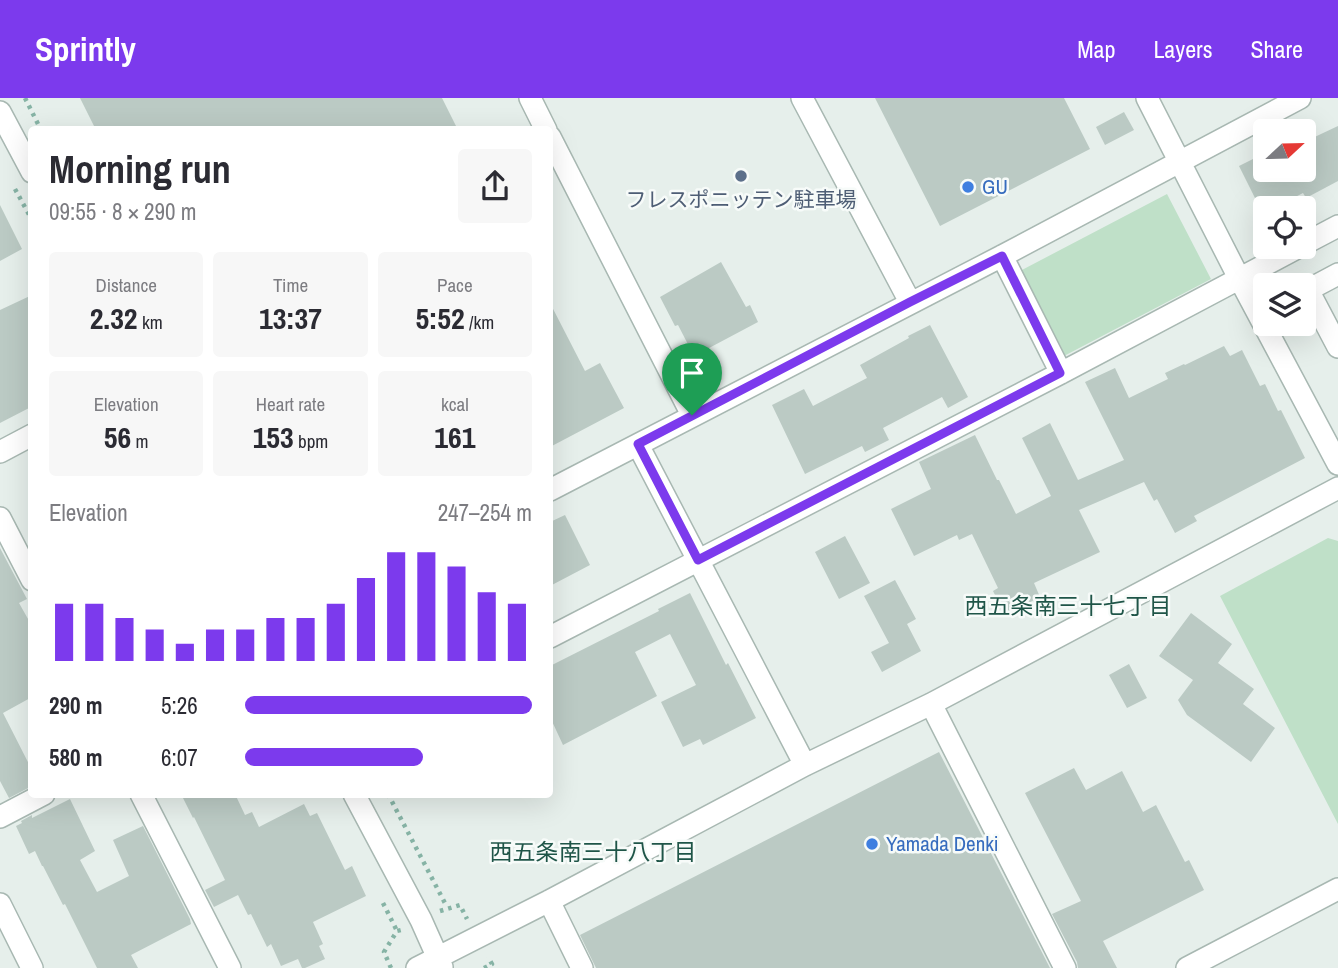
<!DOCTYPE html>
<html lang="en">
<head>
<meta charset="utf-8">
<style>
  :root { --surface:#fff; --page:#f7f7f7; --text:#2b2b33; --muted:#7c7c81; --accent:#7c3aed }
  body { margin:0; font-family:"Archivo Narrow","Noto Sans JP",sans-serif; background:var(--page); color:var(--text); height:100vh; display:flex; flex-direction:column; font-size:26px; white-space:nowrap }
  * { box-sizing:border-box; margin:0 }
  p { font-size:23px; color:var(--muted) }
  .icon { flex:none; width:38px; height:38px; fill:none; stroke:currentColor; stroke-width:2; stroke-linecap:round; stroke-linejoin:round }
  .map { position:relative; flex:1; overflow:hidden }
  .panel { position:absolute; left:28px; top:28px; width:525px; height:672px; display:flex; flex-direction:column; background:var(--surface); border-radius:7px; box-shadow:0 7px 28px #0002 }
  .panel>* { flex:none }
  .needle { width:46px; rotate:68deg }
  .tools { position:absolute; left:1253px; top:21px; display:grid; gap:14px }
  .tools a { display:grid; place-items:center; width:63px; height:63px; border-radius:7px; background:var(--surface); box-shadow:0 7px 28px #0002; font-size:35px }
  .pin { position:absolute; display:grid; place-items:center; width:60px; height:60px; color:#fff; margin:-72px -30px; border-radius:50% 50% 50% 0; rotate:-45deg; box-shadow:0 0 7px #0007 }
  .pin .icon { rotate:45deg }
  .round { display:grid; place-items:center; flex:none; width:74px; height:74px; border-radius:7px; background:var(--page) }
  .overview { display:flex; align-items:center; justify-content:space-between; height:119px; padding:0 21px }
  h1 { font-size:38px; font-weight:800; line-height:52px }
  .metrics { display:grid; grid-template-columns:repeat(3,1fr); gap:10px; height:119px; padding:7px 21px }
  .metrics div { display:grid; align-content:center; border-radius:7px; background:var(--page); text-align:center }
  .metrics b { font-size:30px; font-weight:800 }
  .metrics small { font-size:19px; font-weight:400 }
  .metrics p { font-size:19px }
  .chart { height:196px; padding:14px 21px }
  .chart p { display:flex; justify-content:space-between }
  .chart svg { width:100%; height:126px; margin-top:7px; stroke:var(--accent); stroke-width:6 }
  ul { padding:0 21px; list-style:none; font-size:23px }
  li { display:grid; grid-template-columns:112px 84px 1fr; align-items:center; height:52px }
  li i { height:18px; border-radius:9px; background:var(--accent) }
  header { display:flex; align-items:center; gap:42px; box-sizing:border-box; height:98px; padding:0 35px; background:var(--accent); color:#fff }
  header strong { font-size:33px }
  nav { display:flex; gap:38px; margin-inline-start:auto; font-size:24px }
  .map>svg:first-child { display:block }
  .green { fill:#bfe0c8 }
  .building { fill:#bbcac4 }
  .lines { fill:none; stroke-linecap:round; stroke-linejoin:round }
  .minor-casing { stroke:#a8b8b2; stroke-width:24 }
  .path { stroke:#86b3a5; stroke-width:4.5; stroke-dasharray:3.5 5; stroke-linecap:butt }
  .minor { stroke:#fff; stroke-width:21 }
  .route-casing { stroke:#fff; stroke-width:14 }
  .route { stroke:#7c3aed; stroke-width:9 }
  .service-dot { fill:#5c6f8a; stroke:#f7fbf9; stroke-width:2.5 }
  .shop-dot { fill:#3f7fe0; stroke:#f7fbf9; stroke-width:2.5 }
  .labels { text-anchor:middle; stroke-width:5; stroke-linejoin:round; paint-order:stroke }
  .shop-label { font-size:21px; fill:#366cbe; stroke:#f7fbf9; text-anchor:start }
  .service-label { font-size:21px; fill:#4e5e75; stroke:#f7fbf9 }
  .neighbourhood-label { font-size:23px; fill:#1f5548; stroke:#f7fbf9 }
</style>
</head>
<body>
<header>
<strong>Sprintly</strong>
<nav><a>Map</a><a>Layers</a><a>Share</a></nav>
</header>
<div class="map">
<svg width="1338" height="870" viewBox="0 0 1338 870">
  <rect width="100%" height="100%" fill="#e6efeb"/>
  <path class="green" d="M 1167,96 L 1211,181 L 1064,258 L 1020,173 Z
    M 1328,440 L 1338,443 L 1338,726 L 1220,498 Z"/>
  <path class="building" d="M 80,0 L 442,0 L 458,32 L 96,32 Z
    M 875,0 L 1064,0 L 1090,51 L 940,128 Z
    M 1124,14 L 1134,32 L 1105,47 L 1096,29 Z
    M 1338,28 L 1338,83 L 1306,100 L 1303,95 L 1274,110 L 1265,110 L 1265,114 L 1263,116 L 1239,68 L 1265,55 L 1265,72 L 1304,72 L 1304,44 Z
    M 0,107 L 22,151 L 0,163 Z
    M 721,164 L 746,209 L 750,207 L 758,224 L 694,258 L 678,227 L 675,228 L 660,199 Z
    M 32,197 L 31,309 L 0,325 L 0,212 Z
    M 550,205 L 585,273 L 600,265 L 624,310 L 550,349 Z
    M 930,227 L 968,299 L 948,310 L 942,299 L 883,330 L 889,342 L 865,354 L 862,348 L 805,376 L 772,307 L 804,291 L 813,308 L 867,280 L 860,267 L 909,240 L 908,238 Z
    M 1224,248 L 1230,258 L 1242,252 L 1260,288 L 1265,286 L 1278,313 L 1281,312 L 1305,360 L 1194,418 L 1197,423 L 1175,435 L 1157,401 L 1154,403 L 1144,384 L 1079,412 L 1100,454 L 1034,485 L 1040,499 L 1005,517 L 993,493 L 998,490 L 972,436 L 959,442 L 957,437 L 914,458 L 891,411 L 931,391 L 919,364 L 975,337 L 997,382 L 999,382 L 1016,416 L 1051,398 L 1022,340 L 1050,325 L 1078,382 L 1124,362 L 1085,284 L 1115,270 L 1129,300 L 1168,281 L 1165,275 L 1184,266 L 1185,267 Z
    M 565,417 L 590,467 L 550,488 L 550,424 Z
    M 845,438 L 870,485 L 839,501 L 815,454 Z
    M 0,450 L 27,501 L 19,505 L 32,528 L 32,599 L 3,615 L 32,672 L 32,688 L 9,700 L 0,683 Z
    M 895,482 L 916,521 L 907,526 L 921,553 L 882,574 L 871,554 L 889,545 L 864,498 Z
    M 690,495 L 726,567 L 728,565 L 756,620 L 703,647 L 700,641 L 683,649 L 661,604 L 696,587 L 670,536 L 635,554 L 657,598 L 563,647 L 550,619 L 550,568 L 659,513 L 658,511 Z
    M 1191,515 L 1232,546 L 1218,565 L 1254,591 L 1243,606 L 1275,630 L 1251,664 L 1187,617 L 1178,602 L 1193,582 L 1159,558 Z
    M 1129,566 L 1147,600 L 1127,610 L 1109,577 Z
    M 939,654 L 1050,870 L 596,870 L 580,837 Z
    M 1074,670 L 1086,692 L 1122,673 L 1143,714 L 1156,707 L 1185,764 L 1189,762 L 1204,792 L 1103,843 L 1117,870 L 1078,870 L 1077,864 L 1052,816 L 1081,803 L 1025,695 Z
    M 181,696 L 235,696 L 245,717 L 252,714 L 259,729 L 304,706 L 310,718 L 317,715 L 345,772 L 352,768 L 366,798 L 313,824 L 323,846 L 319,848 L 325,861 L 305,870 L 302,870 L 298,861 L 281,868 L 271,846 L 267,849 L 251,816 L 248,817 L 238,797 L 214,809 L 205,792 L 225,782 L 194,719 L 193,720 Z
    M 70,701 L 95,753 L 80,762 L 97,794 L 129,778 L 113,742 L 143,728 L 190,821 L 191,826 L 131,857 L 138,870 L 97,870 L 65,806 L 63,807 L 43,768 L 42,768 L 35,753 L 29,756 L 16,728 L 22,725 L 21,723 L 32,717 L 32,720 Z"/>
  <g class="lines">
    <g class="minor-casing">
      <path id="minor" d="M 530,0 L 546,32
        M 802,0 L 910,204
        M 1147,0 L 1239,180 L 1338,366
        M 0,14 L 32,74
        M 550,39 L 692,317
        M 1304,146 L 1338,128
        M 1002,158 L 1061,275
        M 1338,176 L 1308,192 L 1338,249
        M 638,347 L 805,667
        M 0,354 L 32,337
        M 550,392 L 1002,158 L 1300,0
        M 0,420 L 32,482
        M 550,539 L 1061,275 L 1299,149
        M 931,606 L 1065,870
        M 141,696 L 230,870
        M 354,696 L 421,822 L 442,869
        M 0,719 L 44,696
        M 549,803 L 582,870
        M 0,806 L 32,870
        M 417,870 L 549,803 L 805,667 L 931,606 L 1338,390
        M 1187,870 L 1338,791"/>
    </g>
    <path class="path" d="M 25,0 L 41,32
      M 15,91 L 32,122
      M 388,696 L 447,809
      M 383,805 L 397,833
      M 440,813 L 460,807 L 467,821
      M 391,870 L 384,854 L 397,833 L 401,832
      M 484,870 L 492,866 L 488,859"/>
    <use href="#minor" class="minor"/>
  </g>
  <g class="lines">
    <g class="route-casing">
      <path id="route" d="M 1002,158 L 1060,275 L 698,462 L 638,346 L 910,204 Z"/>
    </g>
    <use href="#route" class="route"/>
  </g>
  <circle class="service-dot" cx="741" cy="78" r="7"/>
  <g class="shop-dot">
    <circle cx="968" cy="89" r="7"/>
    <circle cx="872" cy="746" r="7"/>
  </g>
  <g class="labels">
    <g class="shop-label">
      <text x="982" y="96">GU</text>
      <text x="886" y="753">Yamada Denki</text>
    </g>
    <g class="service-label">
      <text x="741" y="109">フレスポニッテン駐車場</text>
    </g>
    <g class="neighbourhood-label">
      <text x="1068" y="516">西五条南三十七丁目</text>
      <text x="593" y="762">西五条南三十八丁目</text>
    </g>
  </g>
</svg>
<div class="tools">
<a><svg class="needle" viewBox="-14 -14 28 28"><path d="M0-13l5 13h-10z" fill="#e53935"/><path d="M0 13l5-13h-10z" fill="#7c7c81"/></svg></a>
<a><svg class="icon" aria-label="locate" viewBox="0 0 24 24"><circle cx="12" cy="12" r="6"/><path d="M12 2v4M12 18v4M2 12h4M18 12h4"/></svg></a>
<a><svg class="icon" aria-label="layers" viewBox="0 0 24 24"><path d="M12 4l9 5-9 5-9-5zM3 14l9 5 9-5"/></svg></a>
</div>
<div class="pin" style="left:692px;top:317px;background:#1e9e55"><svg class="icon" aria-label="arrive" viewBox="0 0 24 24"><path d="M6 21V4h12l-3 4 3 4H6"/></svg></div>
<section class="panel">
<div class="overview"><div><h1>Morning run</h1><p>09:55 · 8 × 290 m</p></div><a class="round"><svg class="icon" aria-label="share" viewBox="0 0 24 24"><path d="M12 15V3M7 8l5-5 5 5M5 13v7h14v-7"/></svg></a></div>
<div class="metrics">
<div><p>Distance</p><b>2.32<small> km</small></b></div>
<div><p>Time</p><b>13:37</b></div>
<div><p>Pace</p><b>5:52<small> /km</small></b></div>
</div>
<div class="metrics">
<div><p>Elevation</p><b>56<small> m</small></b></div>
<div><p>Heart rate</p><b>153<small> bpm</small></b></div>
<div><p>kcal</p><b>161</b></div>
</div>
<div class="chart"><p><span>Elevation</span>247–254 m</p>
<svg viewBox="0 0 160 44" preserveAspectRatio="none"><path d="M5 44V24M15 44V24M25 44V29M35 44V33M45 44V38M55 44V33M65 44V33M75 44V29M85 44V29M95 44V24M105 44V15M115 44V6M125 44V6M135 44V11M145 44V20M155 44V24"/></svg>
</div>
<ul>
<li><b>290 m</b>5:26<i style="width:100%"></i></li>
<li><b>580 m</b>6:07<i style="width:62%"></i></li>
</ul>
</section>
</div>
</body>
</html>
